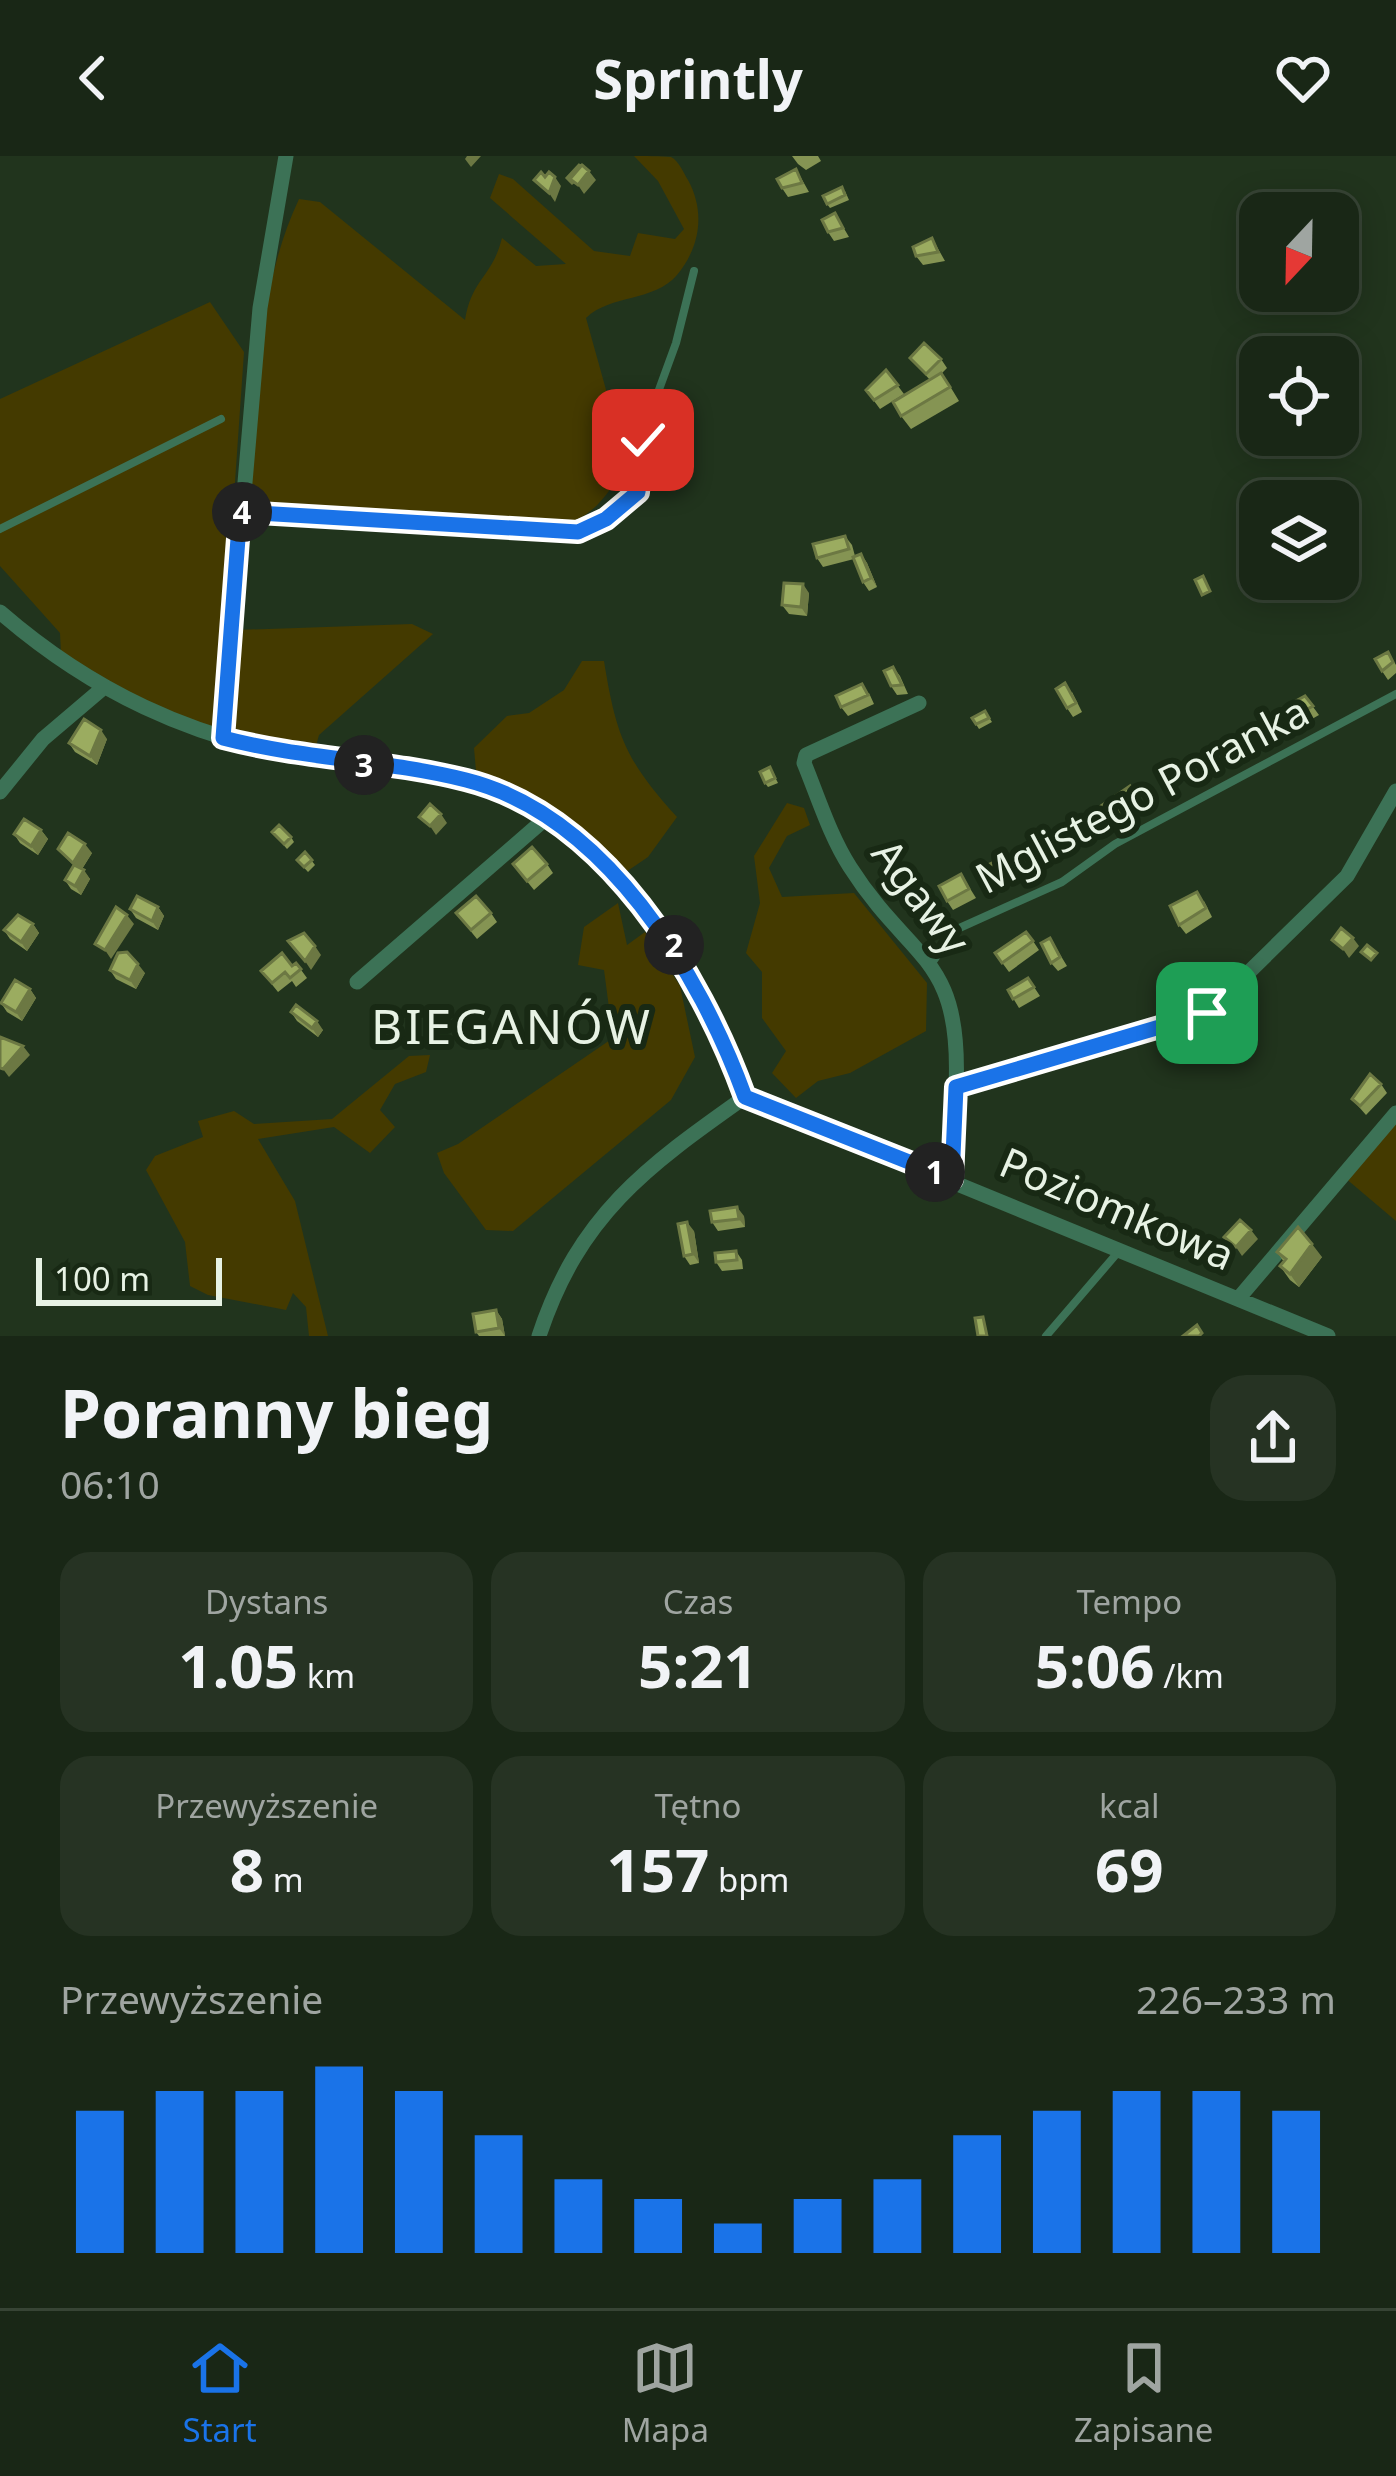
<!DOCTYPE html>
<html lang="pl">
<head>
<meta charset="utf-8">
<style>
  :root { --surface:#192716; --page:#263323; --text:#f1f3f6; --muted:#9fa5a1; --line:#374435; --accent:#1a73e8 }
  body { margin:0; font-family:"Noto Sans",sans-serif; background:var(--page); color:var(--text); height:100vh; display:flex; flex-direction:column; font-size:45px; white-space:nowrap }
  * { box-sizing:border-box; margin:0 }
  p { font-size:39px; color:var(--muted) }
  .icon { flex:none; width:66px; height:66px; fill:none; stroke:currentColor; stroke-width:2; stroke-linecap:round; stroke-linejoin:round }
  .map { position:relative; height:1180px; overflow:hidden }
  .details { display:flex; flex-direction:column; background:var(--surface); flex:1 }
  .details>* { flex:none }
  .needle { width:78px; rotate:202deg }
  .tools { position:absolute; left:1239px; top:36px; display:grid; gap:24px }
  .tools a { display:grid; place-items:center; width:120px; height:120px; border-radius:24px; background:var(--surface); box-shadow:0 6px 30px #0003,0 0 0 3px var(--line); font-size:60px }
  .scale { position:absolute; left:36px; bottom:30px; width:186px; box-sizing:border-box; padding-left:12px; border:6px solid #e7f2e4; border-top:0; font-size:33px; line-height:42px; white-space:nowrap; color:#e7f2e4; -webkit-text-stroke:9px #182914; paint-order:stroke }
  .pin { position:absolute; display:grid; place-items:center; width:102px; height:102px; color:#fff; margin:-51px; border-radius:24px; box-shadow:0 6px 18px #0006 }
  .km { position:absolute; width:60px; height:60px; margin:-30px; border-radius:50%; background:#222; color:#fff; font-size:33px; line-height:60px; text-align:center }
  .round { display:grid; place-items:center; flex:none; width:126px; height:126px; border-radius:36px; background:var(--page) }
  .head { display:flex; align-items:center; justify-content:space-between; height:204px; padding:0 60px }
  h1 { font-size:66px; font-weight:700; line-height:90px }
  .stats { display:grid; grid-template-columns:repeat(3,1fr); gap:18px; height:204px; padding:12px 60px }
  .stats div { display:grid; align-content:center; border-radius:30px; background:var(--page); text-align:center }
  .stats b { font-size:60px; font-weight:700 }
  .stats small { font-size:33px; font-weight:400 }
  .stats p { font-size:33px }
  .chart { height:336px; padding:24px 60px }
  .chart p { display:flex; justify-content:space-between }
  .chart svg { width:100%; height:216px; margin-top:12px; stroke:var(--accent); stroke-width:6 }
  header { display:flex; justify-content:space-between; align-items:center; height:156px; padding:0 60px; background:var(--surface); font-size:54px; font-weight:700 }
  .tabs { display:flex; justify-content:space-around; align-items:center; height:168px; border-top:3px solid var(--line); background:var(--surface); font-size:33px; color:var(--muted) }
  .tabs a { display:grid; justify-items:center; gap:6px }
  .tabs .selected { color:var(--accent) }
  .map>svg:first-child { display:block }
  .green { fill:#443a00 }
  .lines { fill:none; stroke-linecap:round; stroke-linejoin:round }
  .service { stroke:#3c7256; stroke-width:8 }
  .minor { stroke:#3c7256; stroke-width:15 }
  .wall { fill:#859453 }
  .shaded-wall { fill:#6c7843 }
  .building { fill:#9bac60; stroke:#6c7843; stroke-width:3 }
  .route-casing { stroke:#fff; stroke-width:24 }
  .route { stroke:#1a73e8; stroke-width:15 }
  .labels { text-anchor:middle; stroke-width:12; stroke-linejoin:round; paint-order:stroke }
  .street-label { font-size:42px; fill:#e7f2e4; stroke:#182914 }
  .quarter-label { font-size:48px; letter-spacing:3px; fill:#e7f2e4; stroke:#182914 }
</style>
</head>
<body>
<header><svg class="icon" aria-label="back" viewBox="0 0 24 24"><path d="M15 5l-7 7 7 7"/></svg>Sprintly<svg class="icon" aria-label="heart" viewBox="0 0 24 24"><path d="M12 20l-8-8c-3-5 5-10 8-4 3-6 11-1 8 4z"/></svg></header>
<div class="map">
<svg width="1396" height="1180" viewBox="0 0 1396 1180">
  <rect width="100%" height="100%" fill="#21341d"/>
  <path class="green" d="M 634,0 C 644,0 661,0 671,1 C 679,5 683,16 688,24 C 705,55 701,90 677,119 C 654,146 611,138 586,162 L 627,309 C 612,330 597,359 569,366 C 537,374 268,361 247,348 C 257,247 255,136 299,43 L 320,46 L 465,164 C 472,122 492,122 502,82 L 536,110 L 566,108 L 490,42 L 499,18 L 513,23 L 594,95 L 630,100 L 638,77 L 675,83 L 684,73 L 658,25 Z
    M 210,146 L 244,196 L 218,571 L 210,572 L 140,543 L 61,497 L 60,477 L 0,410 L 0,243 Z
    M 412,468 L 433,478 L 319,579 L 316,590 L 308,593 L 233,577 L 236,474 Z
    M 582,505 L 604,505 C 616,579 625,604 677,661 L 648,701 L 623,718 L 555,657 L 476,615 L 474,592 L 507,560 L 529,557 L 564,534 Z
    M 787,647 L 804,652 L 810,669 L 787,680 L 769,712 L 782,741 L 854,737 L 927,827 L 926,875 L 850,917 L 818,925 L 796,942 L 772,917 L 786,895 L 762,862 L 762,816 L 746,797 L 760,747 L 754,700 Z
    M 618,747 L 627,789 L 645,776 L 680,830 L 695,901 L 671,944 L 513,1075 L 486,1074 L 444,1017 L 437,997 L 458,988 L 613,882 L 604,814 L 578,809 L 584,771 Z
    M 430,899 L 426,916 L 395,928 L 380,954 L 395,971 L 370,997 L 334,971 L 258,983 L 295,1045 L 328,1180 L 309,1180 L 306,1151 L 293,1137 L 286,1154 L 208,1139 L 190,1130 L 185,1086 L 146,1014 L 155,1000 L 203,981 L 198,965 L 234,955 L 254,968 L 332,963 L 409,900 Z
    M 1396,964 L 1396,1065 L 1344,1021 Z"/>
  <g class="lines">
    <path class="service" d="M 240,356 L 554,375 L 578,376 L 606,363 L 637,336 L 645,272 L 676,187 L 694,115
      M 0,373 L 221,263
      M 932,807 L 955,774 L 1062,726 L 1115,688 L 1396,538
      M 1046,1180 L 1119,1095"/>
    <path class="minor" d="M 0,456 C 91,535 191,582 310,602 C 363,610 423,609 473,626 C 614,674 698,810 745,941
      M 919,547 L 806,599 L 804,607 C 818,641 830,680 850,711 C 911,807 962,798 956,931
      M 223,582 L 260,152 L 286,0
      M 0,636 L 43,583 L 103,532
      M 357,826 L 545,663
      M 745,941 L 1328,1180
      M 952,1023 L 956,931 L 1207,857 L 1347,720 L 1396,635
      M 1238,1143 L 1396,957
      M 539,1180 C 579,1059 646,1011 745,941"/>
  </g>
  <path class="wall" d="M 792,0 L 818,0 L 821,5 L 806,14 L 798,8 Z
    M 796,13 L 809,36 L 788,41 L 782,32 Z
    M 845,35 L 849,44 L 830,52 L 827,48 Z
    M 835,57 L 849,81 L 834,85 L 828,76 Z
    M 932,82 L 945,105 L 923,109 L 916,100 Z
    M 910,202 L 941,203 L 947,212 L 942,217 L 959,245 L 911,273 L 901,260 L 930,224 Z
    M 886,214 L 904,238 L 880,253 L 866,234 Z
    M 845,380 L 852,389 L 855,400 L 861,398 L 867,407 L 877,431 L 869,435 L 863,426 L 854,403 L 823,411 L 817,402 Z
    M 809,437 L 807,460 L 789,458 L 782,449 Z
    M 1388,496 L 1396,509 L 1396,517 L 1388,524 L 1382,515 Z
    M 893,511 L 900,520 L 908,538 L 897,539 L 891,530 Z
    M 1072,536 L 1082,556 L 1073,561 L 1067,552 Z
    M 869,537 L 874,548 L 848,560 L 841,551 Z
    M 1305,540 L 1319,559 L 1305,567 L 1298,558 Z
    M 985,555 L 992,566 L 979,573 L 972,562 Z
    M 107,583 L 97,609 L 75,596 L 69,587 Z
    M 770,611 L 778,627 L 768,631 L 765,627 Z
    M 1130,630 L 1145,655 L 1113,669 L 1107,660 Z
    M 41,674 L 48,683 L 38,699 L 20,687 L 14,678 Z
    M 272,676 L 291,681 L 294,686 L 287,693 Z
    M 58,693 L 92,697 L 82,713 L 90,723 L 81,739 L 71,733 L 65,724 L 74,710 Z
    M 305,696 L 315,709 L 308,716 L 297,704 Z
    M 1005,701 L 1017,722 L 1003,730 L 997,721 Z
    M 513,708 L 547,708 L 553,717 L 534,734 Z
    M 961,718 L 976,742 L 953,754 L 947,745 Z
    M 1204,745 L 1212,761 L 1186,778 L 1179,769 Z
    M 158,751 L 164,760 L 158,774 L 136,762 L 130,753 Z
    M 456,757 L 491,757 L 497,766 L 477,783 Z
    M 33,768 L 39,777 L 27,795 L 10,783 L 4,774 Z
    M 1050,782 L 1067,810 L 1058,815 L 1051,807 Z
    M 1033,785 L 1039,794 L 1009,816 L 995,797 Z
    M 296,807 L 307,822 L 296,831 L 292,825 L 278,836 L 261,815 L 292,810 Z
    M 110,814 L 145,817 L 136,833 L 116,823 Z
    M 1028,822 L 1040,840 L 1019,852 L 1008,834 Z
    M 30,833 L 36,842 L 22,865 L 7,856 L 1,847 Z
    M 291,856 L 323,874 L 318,881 L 297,865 Z
    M 1381,928 L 1387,937 L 1366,959 L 1352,943 Z
    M 744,1060 L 745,1071 L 718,1075 L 712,1066 Z
    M 694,1075 L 699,1107 L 690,1109 L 684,1100 Z
    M 736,1095 L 742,1104 L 743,1113 L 722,1115 L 716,1106 Z
    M 1277,1096 L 1322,1101 L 1299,1131 L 1290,1124 L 1280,1110 L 1284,1106 Z
    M 496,1154 L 502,1163 L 505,1180 L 479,1180 L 476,1176 Z"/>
  <path class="shaded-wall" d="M 467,0 L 481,0 L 471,11 L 465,3 Z
    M 589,15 L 596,24 L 584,38 L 578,29 Z
    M 555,21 L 561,30 L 555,46 L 549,37 Z
    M 861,398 L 867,407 L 877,431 L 871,422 Z
    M 803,428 L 809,437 L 807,460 L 801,451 Z
    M 101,574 L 107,583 L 97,609 L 90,600 Z
    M 441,658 L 447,667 L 436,679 L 430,670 Z
    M 41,674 L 48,683 L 38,699 L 31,690 Z
    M 85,688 L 92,697 L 80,716 L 73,707 Z
    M 84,714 L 90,723 L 81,739 L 75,730 Z
    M 158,751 L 164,760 L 158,774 L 152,765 Z
    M 127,759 L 134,768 L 111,803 L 105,794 Z
    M 33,768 L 39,777 L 27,795 L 21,786 Z
    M 1353,782 L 1359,790 L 1349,802 L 1343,793 Z
    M 315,790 L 321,799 L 311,814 L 305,805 Z
    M 138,808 L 145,817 L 136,833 L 130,824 Z
    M 30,833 L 36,842 L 22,865 L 16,856 Z
    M 317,865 L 323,874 L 318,881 L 312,872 Z
    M 23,890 L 30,899 L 9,921 L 3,913 Z
    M 737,1051 L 744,1060 L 745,1071 L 739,1063 Z
    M 687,1066 L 694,1075 L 699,1107 L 693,1098 Z
    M 1251,1074 L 1258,1083 L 1242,1100 L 1236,1091 Z
    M 1312,1088 L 1322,1101 L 1299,1131 L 1290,1118 Z
    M 496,1154 L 502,1163 L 505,1180 L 499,1172 Z"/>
  <path class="building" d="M 579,9 L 581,10 L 570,23 L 573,28 L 567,22 Z
    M 582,9 L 589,15 L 578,29 L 570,23 Z
    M 796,13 L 802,27 L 782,32 L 777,23 Z
    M 541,16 L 545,21 L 549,16 L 555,21 L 549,37 L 534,24 Z
    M 842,31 L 845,39 L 827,48 L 823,40 Z
    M 835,57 L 843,72 L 828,76 L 822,64 Z
    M 932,82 L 938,96 L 916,100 L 913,91 Z
    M 924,187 L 941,203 L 926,218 L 910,202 Z
    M 886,214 L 898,229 L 874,244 L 866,234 Z
    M 941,217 L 950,231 L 901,260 L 893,246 Z
    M 845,380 L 849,393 L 817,402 L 813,388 Z
    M 861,398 L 871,422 L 863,426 L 853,401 Z
    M 1203,420 L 1210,435 L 1202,439 L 1195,424 Z
    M 784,427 L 803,428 L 801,451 L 782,449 Z
    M 1388,496 L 1393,506 L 1382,515 L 1375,503 Z
    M 893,511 L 902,529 L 891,530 L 884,515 Z
    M 1065,527 L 1076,547 L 1067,552 L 1056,533 Z
    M 862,528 L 868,539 L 841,551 L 836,540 Z
    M 1305,540 L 1313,550 L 1298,558 L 1292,547 Z
    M 985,555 L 989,562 L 976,568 L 972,562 Z
    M 84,563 L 101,574 L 90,600 L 69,587 Z
    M 770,611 L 775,622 L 765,627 L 760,616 Z
    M 1130,630 L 1139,646 L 1107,660 L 1101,650 Z
    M 430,648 L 441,658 L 430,670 L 419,661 Z
    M 24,663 L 41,674 L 31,690 L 14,678 Z
    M 279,669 L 291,681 L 284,688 L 272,676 Z
    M 68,677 L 85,688 L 73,707 L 58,693 Z
    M 532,691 L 547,708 L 527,725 L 513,708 Z
    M 305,696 L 312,704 L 304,711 L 297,704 Z
    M 1005,701 L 1011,713 L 997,721 L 990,708 Z
    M 74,709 L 84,714 L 75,730 L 65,724 Z
    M 961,718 L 969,733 L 947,745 L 939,730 Z
    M 1197,736 L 1206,752 L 1179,769 L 1170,750 Z
    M 137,740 L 158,751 L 152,765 L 130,753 Z
    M 476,740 L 491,757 L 471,774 L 456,757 Z
    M 116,751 L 127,759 L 105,794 L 95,788 Z
    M 18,759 L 33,768 L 21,786 L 4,774 Z
    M 1341,772 L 1353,782 L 1343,793 L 1332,784 Z
    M 1026,776 L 1033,785 L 1002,807 L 995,797 Z
    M 304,777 L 315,790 L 305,805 L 288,785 Z
    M 1050,782 L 1060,801 L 1051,807 L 1041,787 Z
    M 1367,789 L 1377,797 L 1371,804 L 1361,796 Z
    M 127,796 L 138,808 L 130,824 L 110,814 L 118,797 Z
    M 282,797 L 292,810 L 296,807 L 301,813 L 290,822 L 285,816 L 272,827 L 261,815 Z
    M 1028,822 L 1034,831 L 1013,843 L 1008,834 Z
    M 15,824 L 30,833 L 16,856 L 1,847 Z
    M 296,849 L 317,865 L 312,872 L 291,856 Z
    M 0,881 L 23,890 L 3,913 L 0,912 Z
    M 1370,918 L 1381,928 L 1360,950 L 1352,943 Z
    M 737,1051 L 739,1063 L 712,1066 L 710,1055 Z
    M 1240,1064 L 1251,1074 L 1236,1091 L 1224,1081 Z
    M 687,1066 L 693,1098 L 684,1100 L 678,1068 Z
    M 1298,1071 L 1312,1088 L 1290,1118 L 1280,1110 L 1286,1103 L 1277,1096 Z
    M 736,1095 L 737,1104 L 716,1106 L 715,1097 Z
    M 496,1154 L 499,1172 L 476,1176 L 473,1158 Z
    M 983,1161 L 987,1180 L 978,1180 L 975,1162 Z
    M 1197,1169 L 1202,1177 L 1199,1180 L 1183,1180 Z"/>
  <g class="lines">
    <g class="route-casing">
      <path id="route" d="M 643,284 L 638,336 L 606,363 L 578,376 L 240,356 L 223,582 C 303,603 386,604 466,624 C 605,659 700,817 745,941 L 952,1023 L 956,931 L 1207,857"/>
    </g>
    <use href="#route" class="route"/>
  </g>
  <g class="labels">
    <g class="street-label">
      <text transform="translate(1142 639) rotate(-28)" y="15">Mglistego Poranka</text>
      <text transform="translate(921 741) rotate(53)" y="15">Agawy</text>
      <text transform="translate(1117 1053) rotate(23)" y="15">Poziomkowa</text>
    </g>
    <g class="quarter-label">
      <text x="512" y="888">BIEGANÓW</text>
    </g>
  </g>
</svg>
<div class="tools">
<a><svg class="needle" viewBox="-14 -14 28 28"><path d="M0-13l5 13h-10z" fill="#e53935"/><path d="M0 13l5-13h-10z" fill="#9fa5a1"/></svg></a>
<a><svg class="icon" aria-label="locate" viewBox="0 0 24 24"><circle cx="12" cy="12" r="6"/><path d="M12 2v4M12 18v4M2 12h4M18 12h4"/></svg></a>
<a><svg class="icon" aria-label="layers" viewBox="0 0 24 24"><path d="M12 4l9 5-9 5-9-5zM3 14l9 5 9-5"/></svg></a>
</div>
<div class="scale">100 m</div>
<div class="pin" style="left:1207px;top:857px;background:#1e9e55"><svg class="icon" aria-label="arrive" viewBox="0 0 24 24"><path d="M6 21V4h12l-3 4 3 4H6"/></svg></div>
<div class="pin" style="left:643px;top:284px;background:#d93025"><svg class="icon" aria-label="check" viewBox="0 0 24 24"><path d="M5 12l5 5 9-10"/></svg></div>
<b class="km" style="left:935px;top:1016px">1</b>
<b class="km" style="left:674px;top:789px">2</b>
<b class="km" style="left:364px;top:609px">3</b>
<b class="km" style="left:242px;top:356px">4</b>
</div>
<section class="details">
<div class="head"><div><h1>Poranny bieg</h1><p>06:10</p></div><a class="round"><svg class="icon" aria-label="share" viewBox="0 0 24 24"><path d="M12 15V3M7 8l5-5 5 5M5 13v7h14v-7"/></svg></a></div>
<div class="stats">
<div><p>Dystans</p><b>1.05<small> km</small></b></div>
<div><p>Czas</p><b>5:21</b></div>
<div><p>Tempo</p><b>5:06<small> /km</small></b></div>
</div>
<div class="stats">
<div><p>Przewyższenie</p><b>8<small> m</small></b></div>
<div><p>Tętno</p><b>157<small> bpm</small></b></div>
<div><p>kcal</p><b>69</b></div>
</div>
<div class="chart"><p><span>Przewyższenie</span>226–233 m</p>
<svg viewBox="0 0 160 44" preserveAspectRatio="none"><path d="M5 44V15M15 44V11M25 44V11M35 44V6M45 44V11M55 44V20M65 44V29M75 44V33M85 44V38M95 44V33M105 44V29M115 44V20M125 44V15M135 44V11M145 44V11M155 44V15"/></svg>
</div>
</section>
<nav class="tabs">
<a class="selected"><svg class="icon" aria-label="home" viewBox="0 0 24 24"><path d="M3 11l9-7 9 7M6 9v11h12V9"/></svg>Start</a>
<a><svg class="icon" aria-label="map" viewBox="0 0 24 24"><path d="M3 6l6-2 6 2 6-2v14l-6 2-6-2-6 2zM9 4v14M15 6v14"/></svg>Mapa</a>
<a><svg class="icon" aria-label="saved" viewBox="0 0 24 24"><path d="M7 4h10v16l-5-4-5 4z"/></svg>Zapisane</a>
</nav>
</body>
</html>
